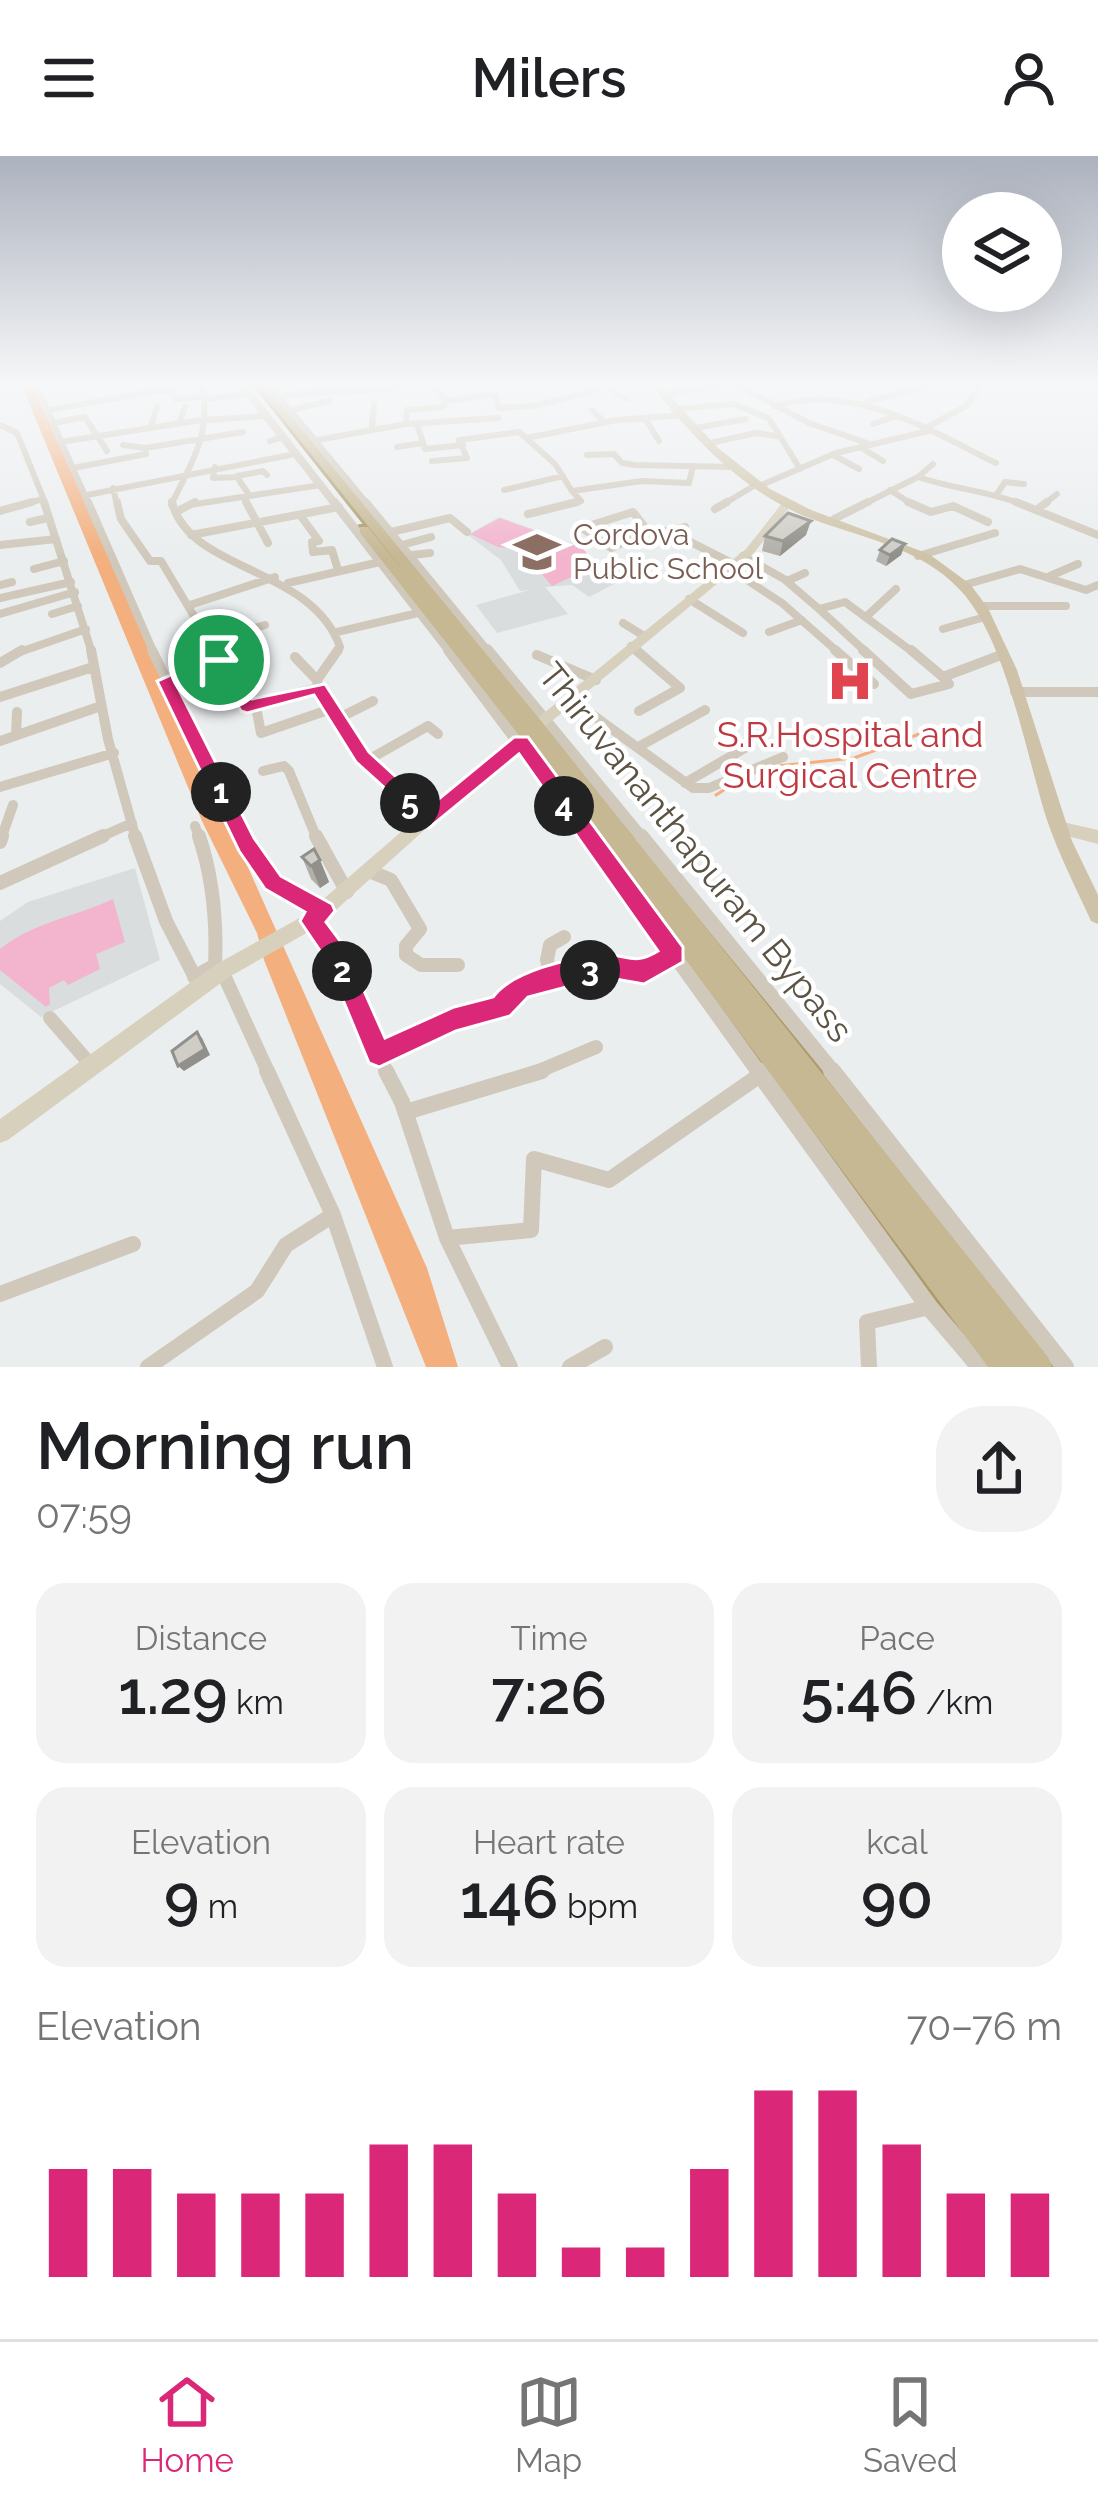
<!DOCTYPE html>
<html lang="en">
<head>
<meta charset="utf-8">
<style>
  :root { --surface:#fff; --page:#f2f2f2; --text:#202124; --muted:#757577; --line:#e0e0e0; --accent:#db2777 }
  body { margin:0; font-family:Raleway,sans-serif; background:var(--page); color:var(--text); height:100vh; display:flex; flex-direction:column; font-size:45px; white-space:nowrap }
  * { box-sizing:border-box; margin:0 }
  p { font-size:39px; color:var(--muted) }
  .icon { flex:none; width:66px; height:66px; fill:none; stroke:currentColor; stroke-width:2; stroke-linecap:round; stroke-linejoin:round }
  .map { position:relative; height:1211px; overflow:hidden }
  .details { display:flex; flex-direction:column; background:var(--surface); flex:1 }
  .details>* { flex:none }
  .tools { position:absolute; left:942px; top:36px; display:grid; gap:24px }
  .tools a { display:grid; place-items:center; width:120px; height:120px; border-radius:50%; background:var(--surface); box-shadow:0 12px 48px #0002; font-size:60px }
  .pin { position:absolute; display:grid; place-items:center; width:102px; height:102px; color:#fff; margin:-51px; border:6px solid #fff; border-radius:50%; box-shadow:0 3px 12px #0007 }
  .km { position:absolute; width:60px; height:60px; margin:-30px; border-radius:50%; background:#222; color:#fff; font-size:33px; line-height:60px; text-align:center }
  .round { display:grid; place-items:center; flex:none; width:126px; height:126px; border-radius:48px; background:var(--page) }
  .summary { display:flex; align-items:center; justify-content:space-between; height:204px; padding:0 36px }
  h1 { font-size:66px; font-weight:600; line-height:90px }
  .figures { display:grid; grid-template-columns:repeat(3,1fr); gap:18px; height:204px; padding:12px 36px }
  .figures div { display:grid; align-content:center; border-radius:30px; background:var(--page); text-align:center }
  .figures b { font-size:60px; font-weight:600 }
  .figures small { font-size:33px; font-weight:400 }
  .figures p { font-size:33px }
  .chart { height:336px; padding:24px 36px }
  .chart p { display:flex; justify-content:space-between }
  .chart svg { width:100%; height:216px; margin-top:12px; stroke:var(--accent); stroke-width:6 }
  header { display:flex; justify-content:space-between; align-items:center; height:156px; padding:0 36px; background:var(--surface); font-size:54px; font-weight:600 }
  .tab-bar { display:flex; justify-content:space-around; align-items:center; height:168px; border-top:3px solid var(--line); background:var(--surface); font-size:33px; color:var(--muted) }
  .tab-bar a { display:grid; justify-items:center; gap:6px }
  .tab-bar .on { color:var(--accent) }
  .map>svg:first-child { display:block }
  .education { fill:#dadddd }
  .green { fill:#f2b5cd }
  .water { fill:#f3af7e }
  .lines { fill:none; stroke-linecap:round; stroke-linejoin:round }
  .stream { stroke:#f3af7e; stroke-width:3 }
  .trunk-casing { stroke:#ab9a6a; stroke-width:6 }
  .minor-far4 { stroke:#d0c9bb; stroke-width:6 }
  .minor-far3 { stroke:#d0c9bb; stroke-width:8 }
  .minor-far2 { stroke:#d0c9bb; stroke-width:10 }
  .minor-far1 { stroke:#d0c9bb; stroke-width:14 }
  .minor { stroke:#d0c9bb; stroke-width:16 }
  .tertiary-far4 { stroke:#d0c9bb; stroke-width:8 }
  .tertiary-far3 { stroke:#d0c9bb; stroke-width:9 }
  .tertiary-far2 { stroke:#d0c9bb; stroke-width:12 }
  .tertiary-far1 { stroke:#d0c9bb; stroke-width:15 }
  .tertiary { stroke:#d0c9bb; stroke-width:18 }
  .secondary { fill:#d7d0bc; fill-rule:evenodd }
  .primary { fill:#cec3a8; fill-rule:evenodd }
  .trunk { fill:#c7b894; fill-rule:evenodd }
  .wall { fill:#b2b0a9 }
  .shaded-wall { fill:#91908a }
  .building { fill:#cfcdc5; stroke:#91908a; stroke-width:3 }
  .route { fill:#db2777; stroke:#fff; stroke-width:3; fill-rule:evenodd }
  .labels { text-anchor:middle; stroke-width:9; stroke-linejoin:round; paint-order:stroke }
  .far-education-label { font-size:30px; fill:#785e54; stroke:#fff; text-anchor:start }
  .health-label { font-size:36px; fill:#be3a42; stroke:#fff }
  .street-label { font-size:36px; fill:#5b5343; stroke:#fff }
</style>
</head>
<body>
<header><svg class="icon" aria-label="menu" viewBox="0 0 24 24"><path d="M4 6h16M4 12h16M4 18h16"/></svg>Milers<svg class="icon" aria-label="person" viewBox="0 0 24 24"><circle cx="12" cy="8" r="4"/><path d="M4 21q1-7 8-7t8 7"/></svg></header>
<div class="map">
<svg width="1098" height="1211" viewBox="0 0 1098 1211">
  <rect width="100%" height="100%" fill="#ebeeef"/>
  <path class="education" d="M 499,361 L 575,388 L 618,426 L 589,441 L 572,429 L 545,431 L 568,458 L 497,477 L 476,449 L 530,434 L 520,435 L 501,404 L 468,379 Z
    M 135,712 L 160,804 L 41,861 L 0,828 L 0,765 L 28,746 Z"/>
  <path class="green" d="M 500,362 L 583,392 L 595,410 L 552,430 L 521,393 L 498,391 L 470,378 Z
    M 113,743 L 125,786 L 96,798 L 100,813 L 68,829 L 64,824 L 49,832 L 50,848 L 46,851 L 0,814 L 0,793 C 36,765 72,762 113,743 Z"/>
  <path class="water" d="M 22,230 L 33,230 L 427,1112 L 458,1211 L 426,1211 L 264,804 L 257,777 L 202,665 Z"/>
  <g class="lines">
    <path class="stream" d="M 777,610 L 854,602 L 922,577
      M 716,639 L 735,627"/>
    <g class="trunk-casing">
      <path id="trunk" d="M 257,230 L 266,230 L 542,566 L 1048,1201 L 1052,1211 L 988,1211 L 522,583 L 360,377 L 360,371 L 368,371 L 410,423 Z"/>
    </g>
    <path class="minor-far4" d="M 37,230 L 89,349
      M 380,230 L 384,234 L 403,230
      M 433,230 L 446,245
      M 739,230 L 809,267 L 867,287
      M 608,232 L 627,243
      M 326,236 L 384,234
      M 664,239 L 716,230
      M 275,240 L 326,236 L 325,231
      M 204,243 L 249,238
      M 868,245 L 923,232
      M 774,250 C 855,227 925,272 996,307
      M 677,253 L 734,248 L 768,262
      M 48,254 L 156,235 L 172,235 L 175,243 L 204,241
      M 592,254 L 605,267
      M 287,255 L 330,245
      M 683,259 L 617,264 L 526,282 L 555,308 L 572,335 L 642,325 L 689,327 L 693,310
      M 645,262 L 659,285
      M 207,264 L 265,260
      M 770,264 L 800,313
      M 180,265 L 185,251
      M 53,267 L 85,261 L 107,295
      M 406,268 L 498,262
      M 417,268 L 425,293 L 463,289
      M 873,268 L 894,261
      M 0,269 L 17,277 L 46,349
      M 151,270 L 157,251
      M 372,271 L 374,248
      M 695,272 L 746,263
      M 924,273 L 966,250 L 980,230
      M 270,285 L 283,281
      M 312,285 L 406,268 L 407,254 L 443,251 L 446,245 L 495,238 L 499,252 L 534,250 L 597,234
      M 60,286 L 208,263
      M 710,287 L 756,277 L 777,280
      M 123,289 L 145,292
      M 397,291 L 423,287
      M 860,291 L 883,305
      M 587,299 L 614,298 L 622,307 L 635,309 L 733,311
      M 833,299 L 859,313
      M 432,305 L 467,302 L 459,284 L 519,276 L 526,282
      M 215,311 L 213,322 L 237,321 L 249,339
      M 73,312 L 146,298 L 145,292 L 243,276
      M 237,320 L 263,315 L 267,319
      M 918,321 L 933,308
      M 759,330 L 836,297 L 928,275
      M 113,332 L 117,349
      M 504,334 L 563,320
      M 890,334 L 913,349
      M 997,338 L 1005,326 L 1024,328
      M 87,339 L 295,298
      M 244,342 L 248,349
      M 21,349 L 43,343
      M 171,349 C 191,308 212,277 202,230
      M 189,349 L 321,329
      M 564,349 L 581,345 L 572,335
      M 722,349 L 757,328
      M 862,349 L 918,321 C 956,334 987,334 1024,349
      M 1043,349 L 1057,338"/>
    <path class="minor-far3" d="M 44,346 L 92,497
      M 88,346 L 154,497
      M 117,346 L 121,363 L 150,405 L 161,405 L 216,497
      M 172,346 C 189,416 312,410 340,491 L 336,497
      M 246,346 L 268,387
      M 908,346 L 931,356 L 953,350 L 988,366
      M 1016,346 L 1098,379
      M 715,353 L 727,346
      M 1038,353 L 1047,346
      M 0,355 L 32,346
      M 176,356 L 195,346
      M 633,356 L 648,375 L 611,392 L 582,372 Z
      M 528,358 L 577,346
      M 300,359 L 319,385 L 312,386 L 313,396 L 332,394 L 338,414
      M 834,363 L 868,346
      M 30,366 L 48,362
      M 685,371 L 669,375 L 734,408
      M 648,375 L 669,375
      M 391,376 L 450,362 L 467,376
      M 191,379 L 339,351
      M 0,389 L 56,383
      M 402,389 L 431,381
      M 411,399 L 430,397
      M 743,400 L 784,423 L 819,453 L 845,446 L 914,497
      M 918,400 L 995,377
      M 727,411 L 782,447 L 839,497
      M 34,413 L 64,405
      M 1050,420 L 1078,408
      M 787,425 L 805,417
      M 288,427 L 380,406
      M 0,429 L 12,426
      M 964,429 L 1020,413 L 1086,434 L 1098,429
      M 0,442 L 71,426
      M 689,443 L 743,477
      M 190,449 L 275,421
      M 979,450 L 1066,450
      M 819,453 L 867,497
      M 0,458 L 75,436
      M 52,458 L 78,450
      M 868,459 L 896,433
      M 623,467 L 644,480
      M 943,473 L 985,461
      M 337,476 L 418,457
      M 769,476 L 802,464
      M 208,485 L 265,469
      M 631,490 L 639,497
      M 17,497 L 86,473"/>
    <path class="minor-far2" d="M 91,494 L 108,583 L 136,683
      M 152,494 L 244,683
      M 215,494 L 247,550 L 318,532
      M 338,494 L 317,524 L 318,532 L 363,601 L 429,664
      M 636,494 L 680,532 L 639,555
      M 835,494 L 874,528
      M 863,494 L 911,538 L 949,528 L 943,521
      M 911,494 L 943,521 L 1001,499
      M 537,499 L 596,524
      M 295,501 L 317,524
      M 0,507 L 22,494
      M 166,525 L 219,504
      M 1015,536 L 1098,536
      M 0,541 L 93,511
      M 572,544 L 693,632 L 709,632 L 783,601
      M 256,551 L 261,577 L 331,553
      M 337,563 L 373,545
      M 16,579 L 17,556
      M 0,585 L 101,550
      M 640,590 L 705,554
      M 366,605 L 428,570 L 438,578
      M 263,615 L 284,610 L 289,615 L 317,683
      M 685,627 L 745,592
      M 0,631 L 114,597
      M 195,670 L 200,683
      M 1,683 L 13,649
      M 96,683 L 132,667"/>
    <path class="minor-far1" d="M 135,680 L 166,765 L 200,831
      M 242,680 L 273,726 L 323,755
      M 316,680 L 347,736
      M 0,686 L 2,680
      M 369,715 L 391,724 L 420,773 L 406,790 L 406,799 L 421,809 L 458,809
      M 0,727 L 103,680
      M 311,765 C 345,810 363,866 388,918
      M 222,815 L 269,918
      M 194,821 L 215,809 C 217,765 213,722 199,680
      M 552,824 L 547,804 L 550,789 L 564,781
      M 50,862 L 90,908
      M 379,898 L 454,863 L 501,852 C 521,822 604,802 637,818 L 674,799
      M 532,918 L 596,891"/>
    <path class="minor" d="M 267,915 L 333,1059 L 385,1211
      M 386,915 L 402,946 L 447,1082 L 510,1211
      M 406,956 L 542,915
      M 447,1082 L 531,1074 L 534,1003 L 609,1024 L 763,917
      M 0,1138 L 133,1088
      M 148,1211 L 257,1135 L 286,1089 L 333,1059
      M 570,1211 L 605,1191
      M 869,1211 L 867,1166 L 929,1151"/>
    <path class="tertiary-far4" d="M 243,230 L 336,349
      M 269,230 L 367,349"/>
    <path class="tertiary-far3" d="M 334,346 L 451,497
      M 365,346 L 489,497"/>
    <path class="tertiary-far2" d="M 449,494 L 591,683
      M 487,494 L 643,683"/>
    <path class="tertiary-far1" d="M 589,680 L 760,918
      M 641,680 L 835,918"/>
    <path class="tertiary" d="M 758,915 L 929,1151 L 980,1211
      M 832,915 L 1065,1211"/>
    <path class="secondary" d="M 783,346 L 792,348 L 754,397 L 463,639 L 317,771 L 229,821 L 8,984 L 0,987 L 0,963 L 215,809 L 305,759 L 453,631 L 746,393 Z
      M 1058,665 L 1098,674 L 1098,688 L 1052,676 L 1050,671 L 1052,666 Z"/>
    <path class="primary" d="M 652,230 L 661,230 L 718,292 L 770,333 L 811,354 L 929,398 L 970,428 L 988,452 L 1017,514 L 1072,685 L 1098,739 L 1098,768 L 1091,765 C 1076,732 1059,699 1047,664 C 1026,599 1006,482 960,434 C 920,390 856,381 804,360 C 741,333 693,282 652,230 Z"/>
    <use href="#trunk" class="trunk"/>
  </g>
  <path class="wall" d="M 806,379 L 780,400 L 762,395 L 765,380 Z
    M 905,388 L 901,399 L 886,410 L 876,405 L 880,394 Z
    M 302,701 L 320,704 L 329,726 L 320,732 L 311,723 Z"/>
  <path class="shaded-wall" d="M 811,365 L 806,379 L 780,400 L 783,385 Z
    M 905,388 L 901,399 L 886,410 L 890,399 Z
    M 320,704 L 329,726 L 320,732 L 311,710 Z
    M 197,876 L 202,882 L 210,899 L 184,915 L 178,910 Z"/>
  <path class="building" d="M 788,357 L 811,365 L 783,385 L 765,380 Z
    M 892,383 L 905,388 L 890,399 L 880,394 Z
    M 314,693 L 320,704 L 311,710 L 302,701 Z
    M 197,876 L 205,893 L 178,910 L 172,895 Z"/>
  <linearGradient id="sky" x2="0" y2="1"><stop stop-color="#acb2be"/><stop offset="0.57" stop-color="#f6f7f8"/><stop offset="1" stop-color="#f6f7f8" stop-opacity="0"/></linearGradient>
  <rect width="1098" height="400" fill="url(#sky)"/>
  <path class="route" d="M 219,498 L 225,500 L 252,543 L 325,528 L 369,596 L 429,651 L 514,581 L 528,581 L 683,791 L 683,806 L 644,828 L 604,821 L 528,841 L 510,860 L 456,875 L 379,911 L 369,907 L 327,805 L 300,765 L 305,756 L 265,733 L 239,695 L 157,525 ZM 215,512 L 241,555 L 247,557 L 314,539 L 356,606 L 429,672 L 519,598 L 658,795 C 632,811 627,797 602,799 C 569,802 512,815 493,841 L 454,851 L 385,882 L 344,790 L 326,766 L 335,755 L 332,748 L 281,720 L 254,682 L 176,528 Z"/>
  <defs>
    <g id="school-bare" transform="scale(3.6)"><path d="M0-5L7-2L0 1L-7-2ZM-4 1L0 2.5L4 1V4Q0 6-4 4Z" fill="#8d6e63" stroke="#fff" stroke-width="2.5" paint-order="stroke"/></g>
    <g id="hospital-bare" transform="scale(3.6)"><path d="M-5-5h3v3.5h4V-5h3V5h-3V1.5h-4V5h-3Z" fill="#e0444e" stroke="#fff" stroke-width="2.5" paint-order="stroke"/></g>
  </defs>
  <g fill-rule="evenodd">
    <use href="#school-bare" x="537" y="396"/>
    <use href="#hospital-bare" x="850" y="525"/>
  </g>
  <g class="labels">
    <g class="far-education-label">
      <text x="573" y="389">Cordova<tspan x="573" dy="34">Public School</tspan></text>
    </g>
    <g class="health-label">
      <text x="850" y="591">S.R.Hospital and<tspan x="850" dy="41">Surgical Centre</tspan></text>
    </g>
    <g class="street-label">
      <text transform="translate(696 696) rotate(51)" y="13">Thiruvananthapuram Bypass</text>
    </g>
  </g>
</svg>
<div class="tools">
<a><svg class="icon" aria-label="layers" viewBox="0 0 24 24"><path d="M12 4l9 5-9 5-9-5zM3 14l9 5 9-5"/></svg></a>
</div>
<div class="pin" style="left:219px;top:504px;background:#1e9e55"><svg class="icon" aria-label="arrive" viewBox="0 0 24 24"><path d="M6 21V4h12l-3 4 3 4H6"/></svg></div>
<b class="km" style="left:221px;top:636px">1</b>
<b class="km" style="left:342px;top:815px">2</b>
<b class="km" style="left:590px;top:814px">3</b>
<b class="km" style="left:564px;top:650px">4</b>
<b class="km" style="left:410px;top:647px">5</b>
</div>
<section class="details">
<div class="summary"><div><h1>Morning run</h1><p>07:59</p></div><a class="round"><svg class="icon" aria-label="share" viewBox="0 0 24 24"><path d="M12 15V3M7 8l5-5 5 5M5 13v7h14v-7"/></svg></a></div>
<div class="figures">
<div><p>Distance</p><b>1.29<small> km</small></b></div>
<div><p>Time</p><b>7:26</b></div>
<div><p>Pace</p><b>5:46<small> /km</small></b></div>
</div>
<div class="figures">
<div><p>Elevation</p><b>9<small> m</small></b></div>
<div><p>Heart rate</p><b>146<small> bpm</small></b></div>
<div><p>kcal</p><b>90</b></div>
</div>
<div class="chart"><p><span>Elevation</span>70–76 m</p>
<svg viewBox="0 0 160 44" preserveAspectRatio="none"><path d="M5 44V22M15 44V22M25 44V27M35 44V27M45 44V27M55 44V17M65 44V17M75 44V27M85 44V38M95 44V38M105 44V22M115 44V6M125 44V6M135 44V17M145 44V27M155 44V27"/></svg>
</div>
</section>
<nav class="tab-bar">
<a class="on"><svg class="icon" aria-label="home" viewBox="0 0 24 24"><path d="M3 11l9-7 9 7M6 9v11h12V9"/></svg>Home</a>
<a><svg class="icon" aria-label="map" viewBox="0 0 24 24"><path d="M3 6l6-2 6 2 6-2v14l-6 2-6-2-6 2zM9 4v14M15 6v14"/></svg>Map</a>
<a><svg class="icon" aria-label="saved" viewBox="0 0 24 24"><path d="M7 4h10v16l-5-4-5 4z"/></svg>Saved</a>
</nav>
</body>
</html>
